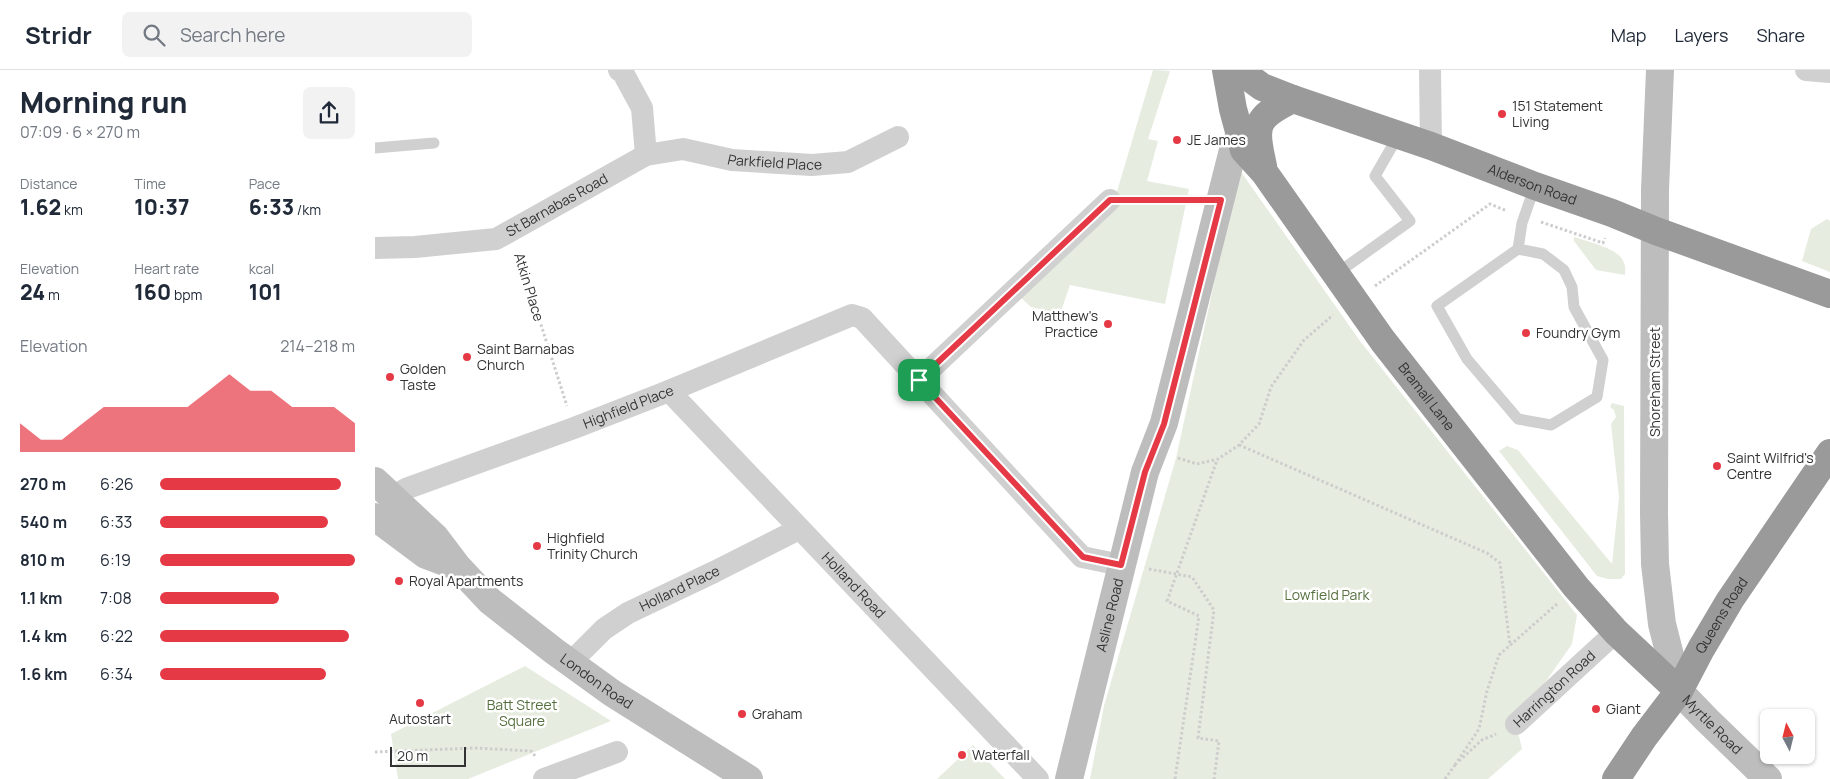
<!DOCTYPE html>
<html lang="en">
<head>
<meta charset="utf-8">
<style>
  :root { --surface:#fff; --page:#f2f2f3; --text:#1f2937; --muted:#747a83; --line:#e0e1e3; --accent:#e63946 }
  body { margin:0; font-family:Manrope,sans-serif; background:var(--page); color:var(--text); height:100vh; display:flex; flex-direction:column; font-size:19px; white-space:nowrap }
  * { box-sizing:border-box; margin:0 }
  p { font-size:16px; color:var(--muted) }
  .icon { flex:none; width:28px; height:28px; fill:none; stroke:currentColor; stroke-width:2; stroke-linecap:round; stroke-linejoin:round }
  .map { position:relative; flex:1; overflow:hidden }
  .panel { display:flex; flex-direction:column; background:var(--surface); width:375px }
  .panel>* { flex:none }
  .needle { width:32px; rotate:353deg }
  .controls { position:absolute; left:1385px; top:639px; display:grid; gap:10px }
  .controls a { display:grid; place-items:center; width:55px; height:55px; border-radius:8px; background:var(--surface); box-shadow:0 1px 4px #0004; font-size:25px }
  .scale { position:absolute; left:15px; bottom:12px; width:76px; box-sizing:border-box; padding-left:5px; border:2px solid #333; border-top:0; font-size:14px; line-height:18px; white-space:nowrap; color:#333; -webkit-text-stroke:4px #fff; paint-order:stroke }
  .pin { position:absolute; display:grid; place-items:center; width:42px; height:42px; color:#fff; margin:-21px; border-radius:10px; box-shadow:0 2px 8px #0006 }
  .round { display:grid; place-items:center; flex:none; width:52px; height:52px; border-radius:8px; background:var(--page) }
  .headline { display:flex; align-items:center; justify-content:space-between; height:85px; padding:0 20px }
  h1 { font-size:28px; font-weight:800; line-height:38px }
  .metrics { display:grid; grid-template-columns:repeat(3,1fr); gap:8px; height:85px; padding:5px 20px }
  .metrics div { display:grid; align-content:center }
  .metrics b { font-size:21px; font-weight:800 }
  .metrics small { font-size:14px; font-weight:400 }
  .metrics p { font-size:14px }
  .chart { height:140px; padding:10px 20px }
  .chart p { display:flex; justify-content:space-between }
  .chart svg { width:100%; height:90px; margin-top:5px; fill:var(--accent); opacity:.7 }
  ul { padding:0 20px; list-style:none; font-size:16px }
  li { display:grid; grid-template-columns:80px 60px 1fr; align-items:center; height:38px }
  li i { height:12px; border-radius:6px; background:var(--accent) }
  header { display:flex; align-items:center; gap:30px; box-sizing:border-box; height:70px; padding:0 25px; background:var(--surface); border-bottom:1px solid var(--line) }
  header strong { font-size:24px }
  nav { display:flex; gap:28px; margin-inline-start:auto; font-size:18px }
  .search { width:350px; height:45px; background:var(--page); display:flex; align-items:center; gap:12px; box-sizing:border-box; padding:0 18px; border-radius:8px; color:var(--muted); font-size:19px }
  main { display:flex; flex:1; min-height:0 }
  .map>svg:first-child { display:block }
  .green { fill:#e6ecdf }
  .lines { fill:none; stroke-linecap:round; stroke-linejoin:round }
  .path { stroke:#cdcdcd; stroke-width:3; stroke-dasharray:2.5 2.5; stroke-linecap:butt }
  .lane { stroke:#d0d0d0; stroke-width:11 }
  .street { stroke:#d0d0d0; stroke-width:22 }
  .secondary { stroke:#bdbdbd; stroke-width:28 }
  .highway { stroke:#9a9a9a; stroke-width:28 }
  .route-casing { stroke:#fff; stroke-width:10 }
  .route { stroke:#e63946; stroke-width:6 }
  .poi-dot { fill:#e63946; stroke:#fff; stroke-width:2 }
  .labels { text-anchor:middle; stroke-width:5; stroke-linejoin:round; paint-order:stroke }
  .poi-label { font-size:14px; fill:#333; stroke:#fff; text-anchor:start }
  .street-label { font-size:14px; fill:#333; stroke:#fff }
  .park-label { font-size:14px; fill:#56703f; stroke:#fff }
</style>
</head>
<body>
<header>
<strong>Stridr</strong>
<div class="search"><svg class="icon" aria-label="search" viewBox="0 0 24 24"><circle cx="10" cy="10" r="6"/><path d="M15 15l6 6"/></svg>Search here</div>
<nav><a>Map</a><a>Layers</a><a>Share</a></nav>
</header>
<main>
<section class="panel">
<div class="headline"><div><h1>Morning run</h1><p>07:09 · 6 × 270 m</p></div><a class="round"><svg class="icon" aria-label="share" viewBox="0 0 24 24"><path d="M12 15V3M7 8l5-5 5 5M5 13v7h14v-7"/></svg></a></div>
<div class="metrics">
<div><p>Distance</p><b>1.62<small> km</small></b></div>
<div><p>Time</p><b>10:37</b></div>
<div><p>Pace</p><b>6:33<small> /km</small></b></div>
</div>
<div class="metrics">
<div><p>Elevation</p><b>24<small> m</small></b></div>
<div><p>Heart rate</p><b>160<small> bpm</small></b></div>
<div><p>kcal</p><b>101</b></div>
</div>
<div class="chart"><p><span>Elevation</span>214–218 m</p>
<svg viewBox="0 0 160 44" preserveAspectRatio="none"><path d="M0 44V30L10 38L20 38L30 30L40 22L50 22L60 22L70 22L80 22L90 14L100 6L110 14L120 14L130 22L140 22L150 22L160 30V44z"/></svg>
</div>
<ul>
<li><b>270 m</b>6:26<i style="width:93%"></i></li>
<li><b>540 m</b>6:33<i style="width:86%"></i></li>
<li><b>810 m</b>6:19<i style="width:100%"></i></li>
<li><b>1.1 km</b>7:08<i style="width:61%"></i></li>
<li><b>1.4 km</b>6:22<i style="width:97%"></i></li>
<li><b>1.6 km</b>6:34<i style="width:85%"></i></li>
</ul>
</section>
<div class="map">
<svg width="1455" height="709" viewBox="0 0 1455 709">
  <rect width="100%" height="100%" fill="#fff"/>
  <path class="green" d="M 778,0 L 795,1 L 773,69 L 783,71 L 772,111 L 814,119 L 790,234 L 695,215 L 685,244 L 656,237 L 642,224 L 738,135 Z
    M 864,99 L 985,271 L 1202,545 L 1197,574 L 1141,654 L 1147,679 L 1113,709 L 715,709 L 729,636 L 801,388 Z
    M 1452,149 L 1455,151 L 1455,202 L 1427,191 L 1436,159 Z
    M 1199,167 C 1213,172 1245,178 1249,193 C 1251,197 1250,201 1250,205 L 1221,200 L 1199,171 Z
    M 1237,333 L 1249,336 L 1250,504 L 1246,509 L 1233,509 L 1222,506 L 1124,381 L 1132,376 L 1143,380 L 1237,494 L 1244,427 L 1236,354 L 1241,347 L 1239,340 L 1235,337 Z
    M 150,596 L 236,651 L 93,709 L 23,709 L 16,664 Z
    M 598,675 L 630,709 L 562,709 Z"/>
  <g class="lines">
    <path class="path" d="M 758,130 L 820,130
      M 1166,152 L 1228,173 L 1230,168
      M 143,183 L 192,336
      M 1000,216 L 1115,134 L 1132,141
      M 864,375 L 1112,483 L 1125,493 L 1135,576
      M 803,388 L 822,394 L 843,389 L 864,375 L 884,354 L 896,317 L 929,270 L 958,245
      M 774,499 L 817,507 L 839,540 L 823,668 L 844,671 L 839,709
      M 0,682 L 100,678 L 156,681 L 161,687
      M 1084,691 L 1107,670 L 1121,664
      M 1080,695 L 1104,659 L 1112,621 L 1124,585 L 1182,534
      M 800,709 L 824,546 L 792,531 L 842,390
      M 1070,709 L 1080,695"/>
    <path class="lane" d="M 0,78 L 59,73
      M 1143,179 L 1168,184 L 1189,200 L 1197,217 L 1199,237 L 1228,290 L 1222,327 L 1176,355 L 1143,349 L 1092,289 L 1062,236 L 1143,179 L 1147,153 L 1160,116
      M 961,204 L 1035,151 L 1000,106 L 1023,66"/>
    <g class="street">
      <path d="M 244,0 L 247,1 L 267,38 L 271,85"/>
      <path d="M 1055,0 L 1056,76"/>
      <path d="M 1431,0 L 1455,2"/>
      <path id="s1" d="M 0,178 L 40,177 L 121,169 L 271,85 L 308,79 L 357,90 L 437,95 L 473,92 L 523,67"/>
      <path d="M 544,310 L 735,130"/>
      <path id="s2" d="M 294,321 L 663,709"/>
      <path id="s3" d="M 16,427 L 33,418 L 199,358 L 294,321 L 477,245 L 487,248 L 707,487 L 746,495"/>
      <path id="s4" d="M 195,593 L 229,559 L 253,543 L 339,502 L 424,459"/>
      <path id="s5" d="M 1141,654 L 1241,562"/>
      <path d="M 169,709 L 242,682"/>
    </g>
    <g class="secondary">
      <path id="s6" d="M 1285,0 L 1280,120 L 1279,443 L 1280,494 L 1287,554 L 1304,621 L 1331,649 L 1393,709"/>
      <path id="s7" d="M 0,411 L 60,467 L 82,496 L 115,531 L 179,581 L 237,623 L 374,709"/>
      <path d="M 0,447 L 51,485 L 80,496"/>
      <path id="s8" d="M 694,709 L 770,402 L 789,353 L 858,80 L 865,65 L 878,59"/>
    </g>
    <g class="highway">
      <path id="s9" d="M 851,0 L 858,39 L 869,80 L 889,102 L 1008,271 L 1201,517 L 1241,562 L 1304,621"/>
      <path id="s10" d="M 864,0 L 887,17 L 918,29 L 1056,76 L 1160,116 L 1237,143 L 1281,161 L 1455,224"/>
      <path d="M 888,96 C 879,55 879,48 918,29"/>
      <path id="s11" d="M 1241,709 L 1269,667 L 1304,621 L 1326,579 L 1355,530 L 1455,383"/>
    </g>
  </g>
  <g class="lines">
    <g class="route-casing">
      <path id="route" d="M 735,130 L 846,130 L 789,354 L 770,402 L 746,495 L 708,487 L 544,310 Z"/>
    </g>
    <use href="#route" class="route"/>
  </g>
  <g class="poi-dot">
    <circle cx="1127" cy="44" r="5"/>
    <circle cx="802" cy="70" r="5"/>
    <circle cx="733" cy="254" r="5"/>
    <circle cx="1151" cy="263" r="5"/>
    <circle cx="92" cy="287" r="5"/>
    <circle cx="15" cy="307" r="5"/>
    <circle cx="1342" cy="396" r="5"/>
    <circle cx="162" cy="476" r="5"/>
    <circle cx="24" cy="511" r="5"/>
    <circle cx="45" cy="633" r="5"/>
    <circle cx="1221" cy="639" r="5"/>
    <circle cx="367" cy="644" r="5"/>
    <circle cx="587" cy="685" r="5"/>
  </g>
  <g class="labels">
    <g class="poi-label">
      <text x="1137" y="41">151 Statement<tspan x="1137" dy="16">Living</tspan></text>
      <text x="812" y="75">JE James</text>
      <text x="723" y="251" text-anchor="end">Matthew's<tspan x="723" dy="16">Practice</tspan></text>
      <text x="1161" y="268">Foundry Gym</text>
      <text x="102" y="284">Saint Barnabas<tspan x="102" dy="16">Church</tspan></text>
      <text x="25" y="304">Golden<tspan x="25" dy="16">Taste</tspan></text>
      <text x="1352" y="393">Saint Wilfrid's<tspan x="1352" dy="16">Centre</tspan></text>
      <text x="172" y="473">Highfield<tspan x="172" dy="16">Trinity Church</tspan></text>
      <text x="34" y="516">Royal Apartments</text>
      <text x="1231" y="644">Giant</text>
      <text x="377" y="649">Graham</text>
      <text x="45" y="654" text-anchor="middle">Autostart</text>
      <text x="597" y="690">Waterfall</text>
    </g>
    <g class="street-label">
      <text dy="5" stroke="none"><textPath href="#s1" startOffset="424">Parkfield Place</textPath></text>
      <text dy="5" stroke="none"><textPath href="#s10" startOffset="316">Alderson Road</textPath></text>
      <text dy="5" stroke="none"><textPath href="#s1" startOffset="191">St Barnabas Road</textPath></text>
      <text transform="translate(154 217) rotate(73)" y="5">Atkin Place</text>
      <text transform="translate(1280 312) rotate(-90)" y="5">Shoreham Street</text>
      <text dy="5" stroke="none"><textPath href="#s9" startOffset="389">Bramall Lane</textPath></text>
      <text dy="5" stroke="none"><textPath href="#s3" startOffset="254">Highfield Place</textPath></text>
      <text dy="5" stroke="none"><textPath href="#s2" startOffset="268">Holland Road</textPath></text>
      <text dy="5" stroke="none"><textPath href="#s4" startOffset="134">Holland Place</textPath></text>
      <text dy="5" stroke="none"><textPath href="#s8" startOffset="169">Asline Road</textPath></text>
      <text dy="5" stroke="none"><textPath href="#s11" startOffset="195">Queens Road</textPath></text>
      <text dy="5" stroke="none"><textPath href="#s7" startOffset="300">London Road</textPath></text>
      <text dy="5" stroke="none"><textPath href="#s5" startOffset="52">Harrington Road</textPath></text>
      <text dy="5" stroke="none"><textPath href="#s6" startOffset="671">Myrtle Road</textPath></text>
    </g>
    <g class="park-label">
      <text x="952" y="530">Lowfield Park</text>
      <text x="147" y="640">Batt Street<tspan x="147" dy="16">Square</tspan></text>
    </g>
  </g>
</svg>
<div class="controls">
<a><svg class="needle" viewBox="-14 -14 28 28"><path d="M0-13l5 13h-10z" fill="#e53935"/><path d="M0 13l5-13h-10z" fill="#747a83"/></svg></a>
</div>
<div class="scale">20 m</div>
<div class="pin" style="left:544px;top:310px;background:#1e9e55"><svg class="icon" aria-label="arrive" viewBox="0 0 24 24"><path d="M6 21V4h12l-3 4 3 4H6"/></svg></div>
</div>
</main>
</body>
</html>
